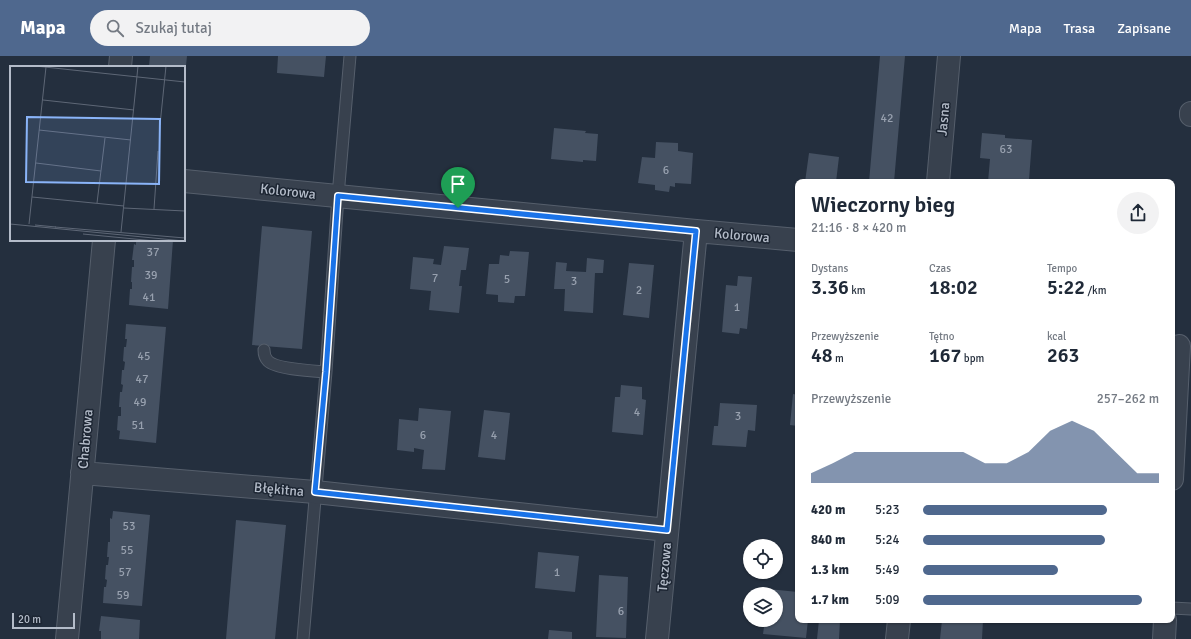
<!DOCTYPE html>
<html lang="pl">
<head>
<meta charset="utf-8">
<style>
  :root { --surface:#fff; --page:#f2f2f3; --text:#1f2937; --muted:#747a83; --accent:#4f688e }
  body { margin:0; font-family:Signika,sans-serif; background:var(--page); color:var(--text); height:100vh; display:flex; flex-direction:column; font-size:15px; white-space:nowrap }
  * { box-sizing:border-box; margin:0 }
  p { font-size:13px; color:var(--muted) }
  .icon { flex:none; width:22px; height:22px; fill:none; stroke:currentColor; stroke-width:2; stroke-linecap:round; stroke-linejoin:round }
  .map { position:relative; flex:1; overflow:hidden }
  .drawer { position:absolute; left:795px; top:123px; width:380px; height:444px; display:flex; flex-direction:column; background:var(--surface); border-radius:8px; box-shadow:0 1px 3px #0004 }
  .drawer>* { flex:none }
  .controls { position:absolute; left:743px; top:483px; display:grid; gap:8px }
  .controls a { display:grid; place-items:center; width:40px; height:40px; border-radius:50%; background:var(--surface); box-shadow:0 1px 3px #0004; font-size:20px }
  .scale { position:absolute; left:12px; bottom:10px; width:63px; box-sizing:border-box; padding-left:4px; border:2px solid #b4bcc9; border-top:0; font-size:11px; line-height:14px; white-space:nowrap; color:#b4bcc9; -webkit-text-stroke:3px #1d2633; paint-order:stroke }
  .pin { position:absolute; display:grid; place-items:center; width:34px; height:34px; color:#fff; margin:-41px -17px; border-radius:50% 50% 50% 0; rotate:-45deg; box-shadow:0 0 4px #0007 }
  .pin .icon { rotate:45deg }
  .round { display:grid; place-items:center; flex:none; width:42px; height:42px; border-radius:21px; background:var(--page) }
  .headline { display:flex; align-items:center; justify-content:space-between; height:68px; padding:0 16px }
  h1 { font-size:22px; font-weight:600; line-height:30px }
  .figures { display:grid; grid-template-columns:repeat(3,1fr); gap:6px; height:68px; padding:4px 16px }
  .figures div { display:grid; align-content:center }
  .figures b { font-size:20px; font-weight:600 }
  .figures small { font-size:11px; font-weight:400 }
  .figures p { font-size:11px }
  .chart { height:112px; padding:8px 16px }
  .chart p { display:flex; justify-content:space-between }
  .chart svg { width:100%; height:72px; margin-top:4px; fill:var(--accent); opacity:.7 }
  ul { padding:0 16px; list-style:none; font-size:13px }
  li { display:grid; grid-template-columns:64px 48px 1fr; align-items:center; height:30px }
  li i { height:10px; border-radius:5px; background:var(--accent) }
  header { display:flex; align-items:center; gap:24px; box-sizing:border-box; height:56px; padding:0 20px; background:var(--accent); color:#fff }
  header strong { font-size:19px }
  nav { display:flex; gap:22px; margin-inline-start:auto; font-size:14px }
  .search { width:280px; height:36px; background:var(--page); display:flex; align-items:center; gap:10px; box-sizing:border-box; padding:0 14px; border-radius:22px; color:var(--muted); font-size:15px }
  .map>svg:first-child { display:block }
  .building { fill:#455162 }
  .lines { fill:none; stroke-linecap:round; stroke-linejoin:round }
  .lane-casing { stroke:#565f6c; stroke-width:13 }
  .street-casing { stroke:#565f6c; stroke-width:24 }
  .lane { stroke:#38414e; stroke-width:11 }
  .street { stroke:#38414e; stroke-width:22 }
  .route-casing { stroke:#fff; stroke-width:8 }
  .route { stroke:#1a73e8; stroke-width:5 }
  .labels { text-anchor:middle; stroke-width:3; stroke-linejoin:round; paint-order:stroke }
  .number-label { font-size:12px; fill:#98a1af }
  .street-label { font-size:14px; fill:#b4bcc9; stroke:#1d2633 }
  .inset-road { fill:none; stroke:#5e6776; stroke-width:1 }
  .view { fill:#8ab4f8; fill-opacity:0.15; stroke:#8ab4f8; stroke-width:2 }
  .inset-edge { fill:none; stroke:#b4bcc9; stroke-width:2 }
</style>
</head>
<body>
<header>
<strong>Mapa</strong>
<div class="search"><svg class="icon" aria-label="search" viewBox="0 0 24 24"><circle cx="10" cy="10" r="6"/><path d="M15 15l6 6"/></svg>Szukaj tutaj</div>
<nav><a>Mapa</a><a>Trasa</a><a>Zapisane</a></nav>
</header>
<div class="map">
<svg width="1191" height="583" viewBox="0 0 1191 583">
  <rect width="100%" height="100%" fill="#242f3e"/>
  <path class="building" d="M 150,0 L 187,0 L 185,19 L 184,18 L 184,11 L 151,11 L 149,10 Z
    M 278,0 L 326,0 L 324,21 L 277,17 Z
    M 880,0 L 905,0 L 894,126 L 869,126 Z
    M 554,72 L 586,75 L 585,77 L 598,78 L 596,105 L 583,104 L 583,106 L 551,103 Z
    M 982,77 L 1005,79 L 1005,82 L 1032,84 L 1029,124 L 1020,123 L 1020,126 L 988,126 L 990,103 L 980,102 Z
    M 656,86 L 678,87 L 678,95 L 693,97 L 691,128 L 675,127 L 675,131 L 670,130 L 669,136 L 655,134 L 655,129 L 638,127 L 642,101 L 655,102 Z
    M 809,97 L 839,101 L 836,126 L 805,126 Z
    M 262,170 L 312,175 L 302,293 L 252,289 Z
    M 136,184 L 173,184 L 168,253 L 129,249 L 130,233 L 132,233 L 132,226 L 131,226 L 132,211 L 134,211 L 134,204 L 132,204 L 134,188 L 136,189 Z
    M 444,190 L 469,192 L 466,214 L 461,214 L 459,230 L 462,230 L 459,257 L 429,254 L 431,235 L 410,233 L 413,201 L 434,203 L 433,208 L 441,209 Z
    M 510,195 L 529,196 L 525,240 L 515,240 L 514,247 L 498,246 L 498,239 L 486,238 L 489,208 L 499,208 L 500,199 L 509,200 Z
    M 587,202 L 604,204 L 603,217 L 595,217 L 593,257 L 564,255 L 565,233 L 554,233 L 556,206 L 567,207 L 566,215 L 586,216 Z
    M 629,207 L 654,209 L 649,262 L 623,259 Z
    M 738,220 L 752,221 L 747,273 L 740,272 L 739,278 L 722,276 L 726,229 L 737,230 Z
    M 126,268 L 166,271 L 156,387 L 119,383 L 120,375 L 117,374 L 118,360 L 121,360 L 121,351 L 119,351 L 120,336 L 122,336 L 123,329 L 121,328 L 122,314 L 124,314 L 125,306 L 123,305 L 124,291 L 126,291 L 127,283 L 125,283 Z
    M 621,329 L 642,331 L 642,343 L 646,344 L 643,379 L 612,376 L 615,341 L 620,341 Z
    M 793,338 L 798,339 L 798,370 L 790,369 Z
    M 720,347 L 757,349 L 755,375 L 748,374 L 746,391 L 712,389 L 714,370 L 718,370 Z
    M 419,352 L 451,355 L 445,414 L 422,413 L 424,394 L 414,392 L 414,396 L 397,394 L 399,363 L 418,365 Z
    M 484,354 L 510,357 L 505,404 L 478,401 Z
    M 113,455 L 150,459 L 142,550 L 103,547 L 104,531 L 106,531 L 107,524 L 105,523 L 106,509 L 108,509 L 109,501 L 107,501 L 108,486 L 110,486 L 110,462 L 112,463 Z
    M 236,464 L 286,469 L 275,583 L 226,583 Z
    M 538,496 L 579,500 L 575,536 L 535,532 Z
    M 599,519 L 628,521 L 626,582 L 596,581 Z
    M 768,533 L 798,536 L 798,564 L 808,564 L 806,582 L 763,578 L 765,564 L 776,564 L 776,538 L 767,538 Z
    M 101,560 L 140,564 L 139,583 L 101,583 L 101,575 L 99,575 Z
    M 819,564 L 840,564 L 839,583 L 817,583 Z
    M 942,564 L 983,564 L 982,583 L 940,583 Z
    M 549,574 L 572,576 L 572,583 L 548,583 Z"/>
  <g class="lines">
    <g class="lane-casing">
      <path id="lane" d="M 264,294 C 264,297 265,302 268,305 C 276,313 313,315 326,316
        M 1172,552 L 1191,553
        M 303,583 L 326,316 L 338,140 L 350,0"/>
    </g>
    <g class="street-casing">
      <path id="street" d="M 120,11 L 121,0
        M 1191,59 L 1191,57
        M 184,125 L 696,175 L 798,184
        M 938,126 L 949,0
        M 82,417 L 315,436 L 667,474
        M 1172,423 L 1179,290
        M 67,583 L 104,184
        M 657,583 L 696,175
        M 897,583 L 899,564
        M 1164,583 L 1165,564"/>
    </g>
    <use href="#lane" class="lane"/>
    <use href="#street" class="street"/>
  </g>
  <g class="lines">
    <g class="route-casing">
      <path id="route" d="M 338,140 L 696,175 L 667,474 L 315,436 L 326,316 Z"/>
    </g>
    <use href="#route" class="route"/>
  </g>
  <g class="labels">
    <g class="number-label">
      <text x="887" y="66">42</text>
      <text x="1006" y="97">63</text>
      <text x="666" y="118">6</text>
      <text x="153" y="200">37</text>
      <text x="151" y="223">39</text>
      <text x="435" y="226">7</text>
      <text x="507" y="227">5</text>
      <text x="574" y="229">3</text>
      <text x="639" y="238">2</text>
      <text x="149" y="245">41</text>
      <text x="737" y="255">1</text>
      <text x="144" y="304">45</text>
      <text x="142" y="327">47</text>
      <text x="140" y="350">49</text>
      <text x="637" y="360">4</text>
      <text x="738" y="364">3</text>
      <text x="138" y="373">51</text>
      <text x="423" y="383">6</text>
      <text x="494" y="383">4</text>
      <text x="129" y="474">53</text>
      <text x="127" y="498">55</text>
      <text x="125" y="520">57</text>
      <text x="557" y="520">1</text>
      <text x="123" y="543">59</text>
      <text x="621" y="559">6</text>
    </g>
    <g class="street-label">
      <text transform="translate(943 63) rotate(-85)" y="5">Jasna</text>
      <text transform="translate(288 135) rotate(6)" y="5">Kolorowa</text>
      <text transform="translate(742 179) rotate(5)" y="5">Kolorowa</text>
      <text transform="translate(85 383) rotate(-85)" y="5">Chabrowa</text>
      <text transform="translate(279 433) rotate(5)" y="5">Błękitna</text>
      <text transform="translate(664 511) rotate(-85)" y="5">Tęczowa</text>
    </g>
  </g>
  <g transform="translate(10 10)">
    <rect width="175" height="175" fill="#242f3e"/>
    <path class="inset-road" d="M 25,0 L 175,16M 33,34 L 124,44M 150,59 L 156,0M 29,64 L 121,74M 26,97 L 91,105M 22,131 L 114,140M 87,137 L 95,72M 114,142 L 175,145M 144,143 L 148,85M 0,158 L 174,175M 19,158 L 36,1M 25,159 L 46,161M 45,161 L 175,172M 111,166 L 128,0M 73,168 L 145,175"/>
    <path class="view" d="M 17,51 L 150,53 L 149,118 L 16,116 Z"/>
    <rect width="175" height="175" class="inset-edge"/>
  </g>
</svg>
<div class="controls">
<a><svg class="icon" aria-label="locate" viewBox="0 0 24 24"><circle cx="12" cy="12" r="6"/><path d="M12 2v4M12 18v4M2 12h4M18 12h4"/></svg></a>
<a><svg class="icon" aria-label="layers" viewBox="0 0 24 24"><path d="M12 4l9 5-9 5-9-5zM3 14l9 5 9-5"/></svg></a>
</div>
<div class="scale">20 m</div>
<div class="pin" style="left:458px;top:152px;background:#1e9e55"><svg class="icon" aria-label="arrive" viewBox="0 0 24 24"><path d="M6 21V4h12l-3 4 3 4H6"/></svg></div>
<section class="drawer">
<div class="headline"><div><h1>Wieczorny bieg</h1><p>21:16 · 8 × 420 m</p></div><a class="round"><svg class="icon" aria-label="share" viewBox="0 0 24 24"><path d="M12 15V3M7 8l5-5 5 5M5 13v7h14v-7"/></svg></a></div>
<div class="figures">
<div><p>Dystans</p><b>3.36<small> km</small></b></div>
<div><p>Czas</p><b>18:02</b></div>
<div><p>Tempo</p><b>5:22<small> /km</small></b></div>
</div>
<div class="figures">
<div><p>Przewyższenie</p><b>48<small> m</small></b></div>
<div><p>Tętno</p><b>167<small> bpm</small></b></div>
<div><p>kcal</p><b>263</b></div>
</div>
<div class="chart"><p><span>Przewyższenie</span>257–262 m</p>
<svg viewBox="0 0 160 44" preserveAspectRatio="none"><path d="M0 44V38L10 32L20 25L30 25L40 25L50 25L60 25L70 25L80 32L90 32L100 25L110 12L120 6L130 12L140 25L150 38L160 38V44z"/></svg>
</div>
<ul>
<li><b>420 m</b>5:23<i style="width:78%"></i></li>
<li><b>840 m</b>5:24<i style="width:77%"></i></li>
<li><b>1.3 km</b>5:49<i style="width:57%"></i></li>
<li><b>1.7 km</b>5:09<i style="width:93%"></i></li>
</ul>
</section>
</div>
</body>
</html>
